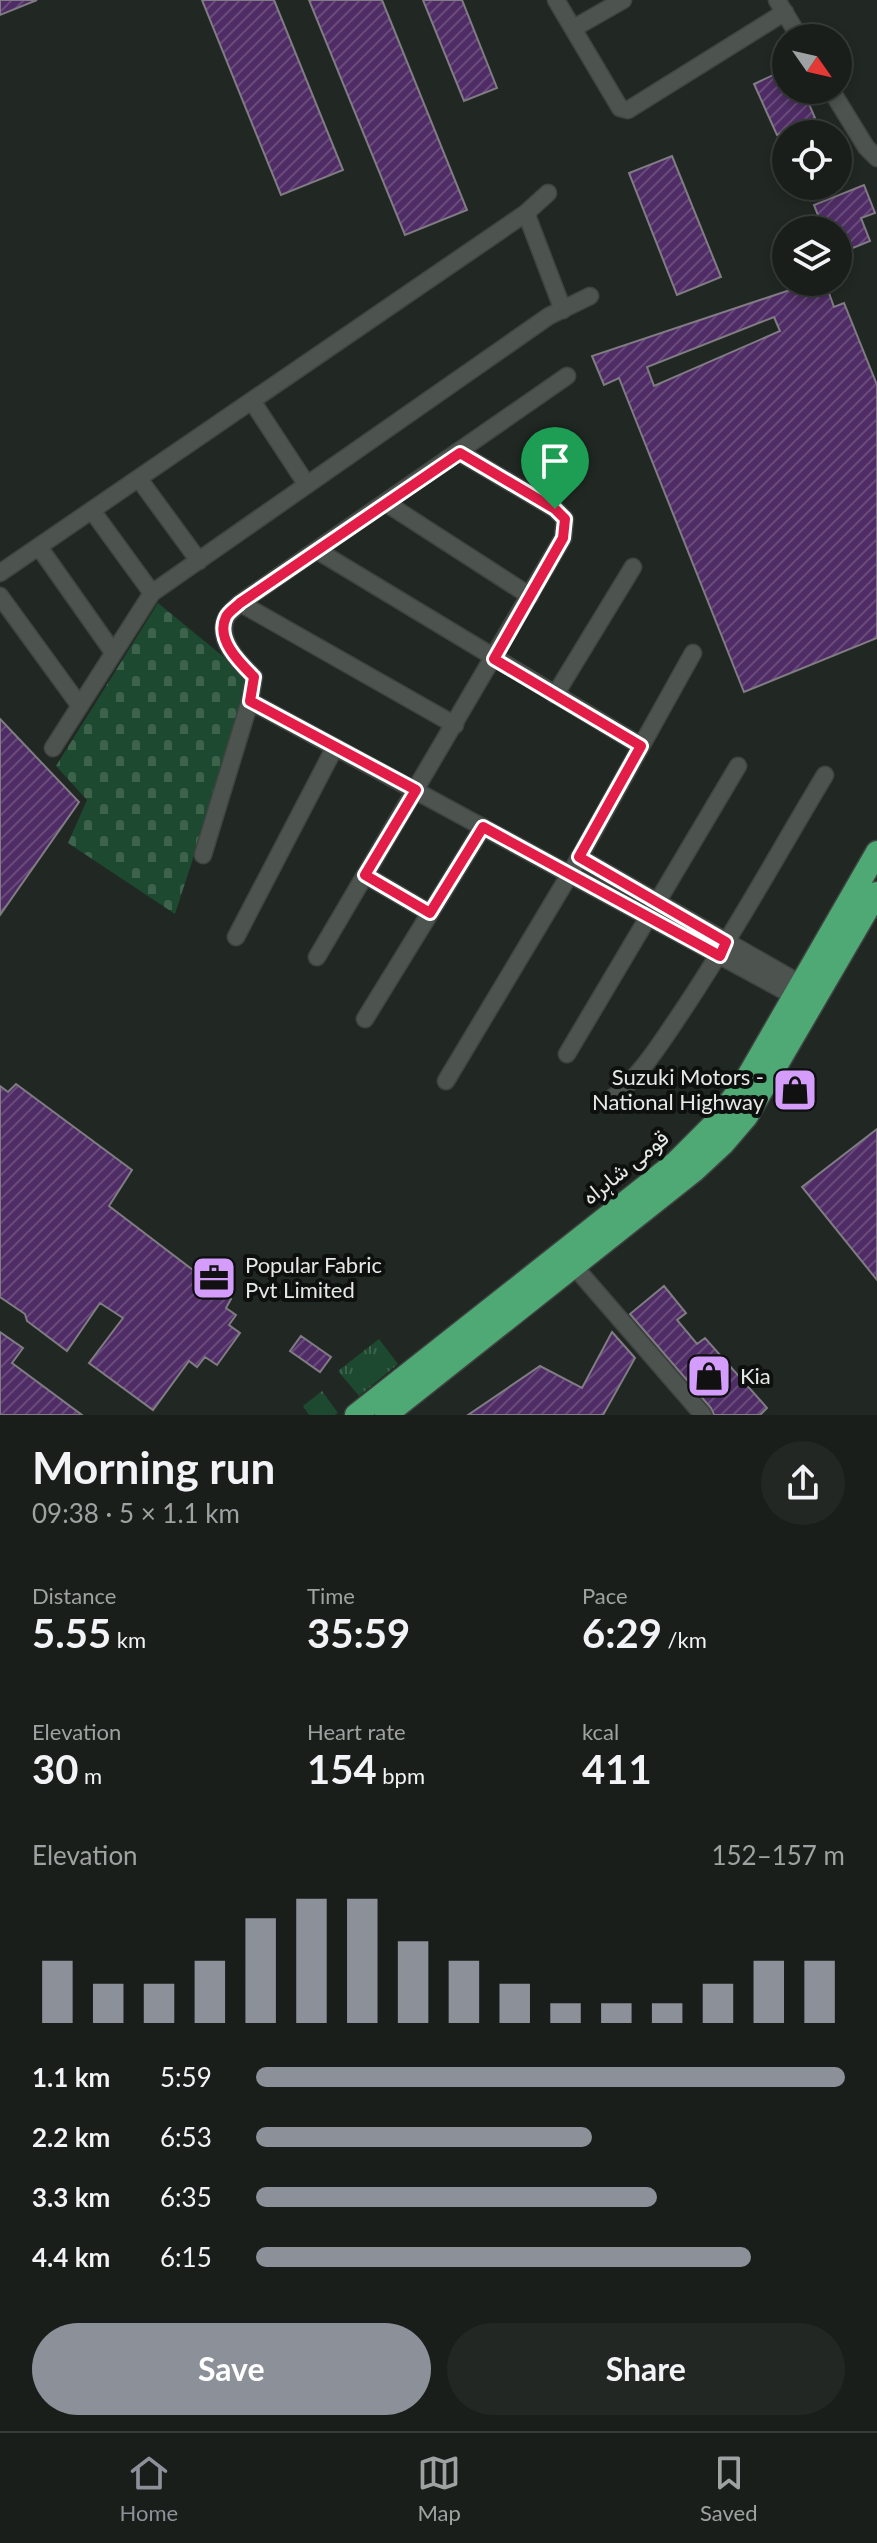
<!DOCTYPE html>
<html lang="en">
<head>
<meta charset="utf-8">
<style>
  :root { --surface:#191e1a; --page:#222723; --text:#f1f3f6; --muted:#9fa2a2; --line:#373c39; --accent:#8c9099 }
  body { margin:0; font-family:Lato,Vazirmatn,sans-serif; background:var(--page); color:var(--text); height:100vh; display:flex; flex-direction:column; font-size:30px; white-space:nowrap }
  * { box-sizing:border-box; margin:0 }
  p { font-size:26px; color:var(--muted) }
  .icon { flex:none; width:44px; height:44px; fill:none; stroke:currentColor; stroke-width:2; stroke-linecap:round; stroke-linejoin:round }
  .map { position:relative; height:1415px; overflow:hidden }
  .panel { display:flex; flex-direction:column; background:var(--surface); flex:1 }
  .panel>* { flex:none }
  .needle { width:52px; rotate:124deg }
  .controls { position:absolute; left:772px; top:24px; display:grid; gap:16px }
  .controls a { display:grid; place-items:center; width:80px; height:80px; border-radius:50%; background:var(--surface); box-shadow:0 4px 12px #0003,0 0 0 2px var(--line); font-size:40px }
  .pin { position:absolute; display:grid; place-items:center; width:68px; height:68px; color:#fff; margin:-82px -34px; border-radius:50% 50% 50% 0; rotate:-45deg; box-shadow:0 0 8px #0007 }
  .pin .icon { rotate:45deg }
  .round { display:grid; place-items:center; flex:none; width:84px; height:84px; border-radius:42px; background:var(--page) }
  .summary { display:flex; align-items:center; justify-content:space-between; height:136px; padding:0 32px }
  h1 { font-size:44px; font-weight:700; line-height:60px }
  .metrics { display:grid; grid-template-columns:repeat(3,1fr); gap:12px; height:136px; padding:8px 32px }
  .metrics div { display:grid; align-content:center }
  .metrics b { font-size:40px; font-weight:700 }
  .metrics small { font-size:22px; font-weight:400 }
  .metrics p { font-size:22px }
  .chart { height:224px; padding:16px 32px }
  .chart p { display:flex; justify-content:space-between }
  .chart svg { width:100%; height:144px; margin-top:8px; stroke:var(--accent); stroke-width:6 }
  .cta { display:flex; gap:16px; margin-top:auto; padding:16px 32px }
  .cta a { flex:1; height:92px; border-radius:48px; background:var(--accent); color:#fff; font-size:32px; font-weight:700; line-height:92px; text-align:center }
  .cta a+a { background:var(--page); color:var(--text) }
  ul { padding:0 32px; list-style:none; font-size:26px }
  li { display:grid; grid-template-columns:128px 96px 1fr; align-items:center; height:60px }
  li i { height:20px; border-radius:10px; background:var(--accent) }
  .tabs { display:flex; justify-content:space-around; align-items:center; height:112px; border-top:2px solid var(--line); background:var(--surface); font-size:22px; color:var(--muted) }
  .tabs a { display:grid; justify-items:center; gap:4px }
  .tabs .current { color:var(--accent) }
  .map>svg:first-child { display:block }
  .grass { fill:url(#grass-tufts) }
  .cemetery { fill:url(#cemetery-stones) }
  .building { fill:url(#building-hatch); stroke:#807c83; stroke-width:2; fill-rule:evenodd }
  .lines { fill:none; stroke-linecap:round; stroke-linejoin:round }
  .minor-casing { stroke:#3f4441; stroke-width:19 }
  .highway-casing { stroke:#3f4441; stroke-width:25 }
  .minor { stroke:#4d544f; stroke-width:16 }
  .highway { stroke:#4ea974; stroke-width:22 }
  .route-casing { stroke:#fff; stroke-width:16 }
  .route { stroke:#e11d48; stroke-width:10 }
  .labels { text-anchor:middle; stroke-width:8; stroke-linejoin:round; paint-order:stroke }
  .poi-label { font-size:22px; fill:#e5e9e6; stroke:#0d100e; text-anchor:start }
  .street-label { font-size:22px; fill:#e5e9e6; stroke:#0d100e }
</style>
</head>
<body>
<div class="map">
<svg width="877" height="1415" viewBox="0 0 877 1415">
  <defs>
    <pattern id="grass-tufts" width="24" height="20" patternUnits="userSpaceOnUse" patternTransform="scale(2)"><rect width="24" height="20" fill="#1c492f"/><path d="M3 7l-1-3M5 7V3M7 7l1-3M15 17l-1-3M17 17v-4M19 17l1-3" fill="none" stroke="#3d634d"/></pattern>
    <pattern id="cemetery-stones" width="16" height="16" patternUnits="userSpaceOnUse" patternTransform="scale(2)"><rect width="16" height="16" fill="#1c492f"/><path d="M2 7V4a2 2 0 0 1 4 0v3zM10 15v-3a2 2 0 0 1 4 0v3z" fill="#3d634d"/></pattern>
    <pattern id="building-hatch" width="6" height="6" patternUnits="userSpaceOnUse" patternTransform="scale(2)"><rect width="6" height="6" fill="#4f2c65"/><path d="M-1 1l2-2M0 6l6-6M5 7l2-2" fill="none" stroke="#684b7b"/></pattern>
  </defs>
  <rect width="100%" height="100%" fill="#212823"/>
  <path class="grass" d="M 379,1339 L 398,1364 L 359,1396 L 338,1371 Z
    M 322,1391 L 338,1413 L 335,1415 L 309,1415 L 303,1406 Z"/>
  <path class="cemetery" d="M 158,603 L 247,676 L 249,686 L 175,914 L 68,843 L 87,800 L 56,766 Z"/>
  <path class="building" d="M 0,0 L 37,0 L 0,15 Z
    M 202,0 L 274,0 L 343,170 L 281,195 Z
    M 309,0 L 382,0 L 467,210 L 405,235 Z
    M 423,0 L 462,0 L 497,88 L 464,101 Z
    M 786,69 L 786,90 L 803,90 L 815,118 L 777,135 L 754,84 Z
    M 672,156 L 721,277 L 677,295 L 629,173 Z
    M 864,185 L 875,213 L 861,218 L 870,241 L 838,254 L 838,230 L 824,230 L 814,205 Z
    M 814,282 L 825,282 L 834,307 L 844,303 L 877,385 L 877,638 L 744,692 L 619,378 L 604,385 L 592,356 ZM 774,317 L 780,331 L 654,386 L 647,367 Z
    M 0,719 L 79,802 L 0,915 Z
    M 16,1084 L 132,1170 L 109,1206 L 231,1299 L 226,1308 L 236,1315 L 229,1325 L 240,1333 L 217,1365 L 205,1357 L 197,1367 L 189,1361 L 153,1410 L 89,1363 L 123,1318 L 100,1303 L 67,1351 L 27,1321 L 25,1314 L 0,1297 L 0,1086 L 8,1092 Z
    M 877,1129 L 877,1280 L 802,1187 Z
    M 664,1286 L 686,1313 L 677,1320 L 697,1344 L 705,1338 L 767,1408 L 760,1415 L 714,1415 L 711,1408 L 630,1314 Z
    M 0,1332 L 23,1348 L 12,1363 L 82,1415 L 0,1415 Z
    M 612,1332 L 635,1358 L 603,1415 L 468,1415 L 540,1366 L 582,1388 Z
    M 301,1336 L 331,1357 L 320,1372 L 290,1351 Z"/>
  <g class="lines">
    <g class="minor-casing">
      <path id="minor" d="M 556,0 L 620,108 L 628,110 L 785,12
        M 777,0 L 800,38
        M 574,28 L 623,0
        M 831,90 L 866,147 L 877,158
        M 526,213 L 563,310
        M 252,401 L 307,485
        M 139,479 L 199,561
        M 386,503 L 530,596
        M 93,512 L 152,593
        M 39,547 L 113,652
        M 318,551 L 641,746
        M 0,573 L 526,213 L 548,193
        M 0,596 L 80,706
        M 240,603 L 455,725
        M 555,695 L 633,567
        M 250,701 L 794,996
        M 53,748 L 152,593 L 549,316 L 590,296
        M 203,855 L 250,701 L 254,677 C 240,663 216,640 226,618 C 228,613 236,607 240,603 L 567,376
        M 579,857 L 801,984
        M 365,875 L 430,913
        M 236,937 L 335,747
        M 317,957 L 563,538 L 565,519 L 555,509 L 460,453
        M 365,1019 L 483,827
        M 567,1054 L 738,766
        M 446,1081 L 570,874 L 693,653
        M 606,1103 C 640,1078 660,1044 683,1010 C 734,934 778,853 825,775
        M 574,1266 L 703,1415"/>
    </g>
    <g class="highway-casing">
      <path id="highway" d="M 356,1415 L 675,1163 L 713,1125 L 744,1083 L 877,852
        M 386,1415 L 694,1171 L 723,1144 L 747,1116 L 877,893"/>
    </g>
    <use href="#minor" class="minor"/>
    <use href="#highway" class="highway"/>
  </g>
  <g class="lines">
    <g class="route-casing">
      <path id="route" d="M 460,453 L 555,509 L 565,519 L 563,538 L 494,659 L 641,746 L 579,857 L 726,942 L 720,956 L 483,827 L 430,913 L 365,875 L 416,790 L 250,701 L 254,677 C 240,663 215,639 226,617 C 228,612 236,607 240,603 Z"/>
    </g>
    <use href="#route" class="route"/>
  </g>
  <defs>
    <g id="shop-square" transform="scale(2.3)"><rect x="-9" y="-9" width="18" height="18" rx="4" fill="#d49cfb" stroke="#0d100e"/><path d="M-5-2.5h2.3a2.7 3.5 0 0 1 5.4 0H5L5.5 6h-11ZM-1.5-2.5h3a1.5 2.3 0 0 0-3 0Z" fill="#111"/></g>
    <g id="office-square" transform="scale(2.3)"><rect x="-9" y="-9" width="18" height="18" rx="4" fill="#d49cfb" stroke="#0d100e"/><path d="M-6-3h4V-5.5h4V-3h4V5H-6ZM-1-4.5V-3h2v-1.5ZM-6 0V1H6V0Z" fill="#111"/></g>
  </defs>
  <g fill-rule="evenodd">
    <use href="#shop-square" x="795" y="1090"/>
    <use href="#office-square" x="214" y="1278"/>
    <use href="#shop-square" x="709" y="1376"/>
  </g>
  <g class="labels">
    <g class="poi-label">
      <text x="764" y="1085" text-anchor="end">Suzuki Motors -<tspan x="764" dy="25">National Highway</tspan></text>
      <text x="245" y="1273">Popular Fabric<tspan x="245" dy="25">Pvt Limited</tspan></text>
      <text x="740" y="1384">Kia</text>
    </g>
    <g class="street-label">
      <text transform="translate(625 1167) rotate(-39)" y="8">قومی شاہراہ</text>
    </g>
  </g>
</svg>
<div class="controls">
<a><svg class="needle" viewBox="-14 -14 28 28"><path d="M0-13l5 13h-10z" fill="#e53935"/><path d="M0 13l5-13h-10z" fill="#9fa2a2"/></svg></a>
<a><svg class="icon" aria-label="locate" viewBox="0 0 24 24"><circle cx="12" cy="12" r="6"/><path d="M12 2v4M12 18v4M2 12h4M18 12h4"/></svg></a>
<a><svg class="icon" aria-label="layers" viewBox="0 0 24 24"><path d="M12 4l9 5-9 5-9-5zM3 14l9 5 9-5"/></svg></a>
</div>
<div class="pin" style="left:555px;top:509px;background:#1e9e55"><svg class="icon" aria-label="arrive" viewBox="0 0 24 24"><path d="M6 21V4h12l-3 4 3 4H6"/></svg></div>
</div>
<section class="panel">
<div class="summary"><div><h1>Morning run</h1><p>09:38 · 5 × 1.1 km</p></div><a class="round"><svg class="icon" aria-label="share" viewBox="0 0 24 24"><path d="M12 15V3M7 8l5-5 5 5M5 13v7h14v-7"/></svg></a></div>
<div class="metrics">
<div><p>Distance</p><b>5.55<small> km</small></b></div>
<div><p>Time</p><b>35:59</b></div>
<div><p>Pace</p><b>6:29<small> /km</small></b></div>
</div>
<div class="metrics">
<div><p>Elevation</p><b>30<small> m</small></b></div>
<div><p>Heart rate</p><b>154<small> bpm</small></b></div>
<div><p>kcal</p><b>411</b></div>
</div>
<div class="chart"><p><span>Elevation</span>152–157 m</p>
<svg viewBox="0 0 160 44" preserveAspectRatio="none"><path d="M5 44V25M15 44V32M25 44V32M35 44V25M45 44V12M55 44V6M65 44V6M75 44V19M85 44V25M95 44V32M105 44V38M115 44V38M125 44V38M135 44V32M145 44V25M155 44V25"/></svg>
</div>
<ul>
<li><b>1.1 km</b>5:59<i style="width:100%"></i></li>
<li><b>2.2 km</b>6:53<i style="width:57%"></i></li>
<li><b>3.3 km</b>6:35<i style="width:68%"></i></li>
<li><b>4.4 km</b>6:15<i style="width:84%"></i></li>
</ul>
<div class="cta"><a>Save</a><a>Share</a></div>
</section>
<nav class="tabs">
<a class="current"><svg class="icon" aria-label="home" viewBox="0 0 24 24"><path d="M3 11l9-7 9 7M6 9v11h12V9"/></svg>Home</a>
<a><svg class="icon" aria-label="map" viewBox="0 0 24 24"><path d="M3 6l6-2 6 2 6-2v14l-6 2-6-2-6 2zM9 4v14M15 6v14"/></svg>Map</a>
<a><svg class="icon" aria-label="saved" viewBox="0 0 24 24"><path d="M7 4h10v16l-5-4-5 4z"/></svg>Saved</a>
</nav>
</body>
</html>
